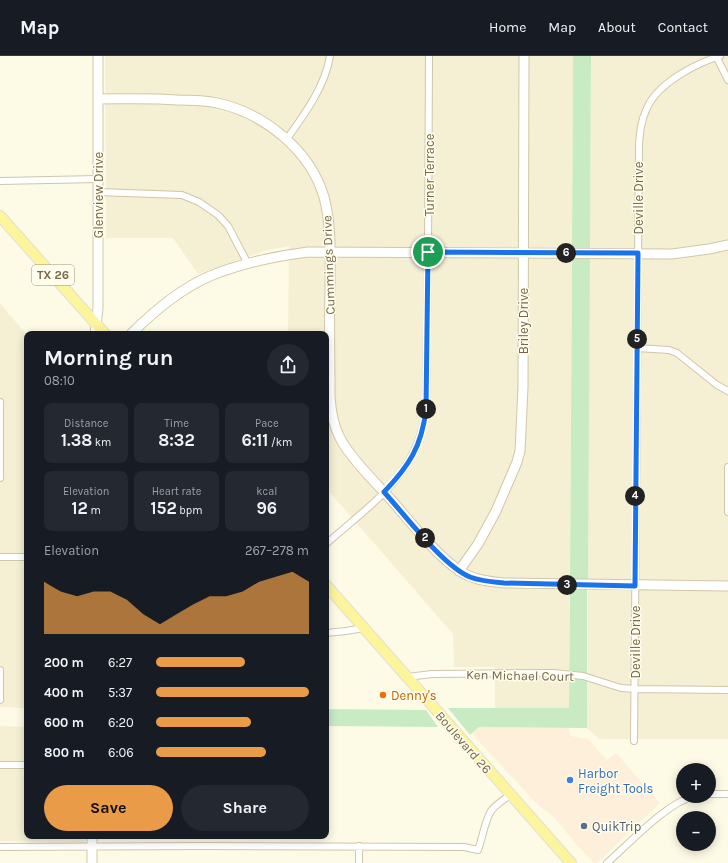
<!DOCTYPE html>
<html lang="en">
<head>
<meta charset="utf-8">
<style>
  :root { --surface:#171b24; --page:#242831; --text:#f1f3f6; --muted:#9ea1a6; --line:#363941; --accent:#ea9b47 }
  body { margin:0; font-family:Karla,sans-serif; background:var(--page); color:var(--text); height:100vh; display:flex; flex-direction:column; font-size:15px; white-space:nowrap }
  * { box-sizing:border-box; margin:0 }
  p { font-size:13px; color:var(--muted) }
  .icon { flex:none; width:22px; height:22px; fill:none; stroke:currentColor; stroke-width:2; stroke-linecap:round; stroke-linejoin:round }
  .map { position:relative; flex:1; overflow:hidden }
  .side { position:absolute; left:24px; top:275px; width:305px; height:508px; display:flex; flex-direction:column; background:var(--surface); border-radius:8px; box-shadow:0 2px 10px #0003 }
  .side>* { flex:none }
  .controls { position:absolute; left:676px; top:707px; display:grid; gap:8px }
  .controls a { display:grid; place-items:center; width:40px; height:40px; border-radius:50%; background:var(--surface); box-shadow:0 2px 10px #0003; font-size:20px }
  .pin { position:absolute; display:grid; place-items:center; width:34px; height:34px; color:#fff; margin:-17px; border:2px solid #fff; border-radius:50%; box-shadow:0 1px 4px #0007 }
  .km { position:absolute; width:20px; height:20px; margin:-10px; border-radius:50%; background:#222; color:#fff; font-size:11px; line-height:20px; text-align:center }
  .round { display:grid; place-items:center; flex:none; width:42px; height:42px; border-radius:21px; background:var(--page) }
  .headline { display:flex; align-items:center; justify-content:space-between; height:68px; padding:0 20px }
  h1 { font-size:22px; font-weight:700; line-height:30px }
  .stats { display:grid; grid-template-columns:repeat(3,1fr); gap:6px; height:68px; padding:4px 20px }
  .stats div { display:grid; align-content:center; border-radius:8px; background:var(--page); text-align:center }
  .stats b { font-size:17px; font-weight:700 }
  .stats small { font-size:11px; font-weight:400 }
  .stats p { font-size:11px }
  .chart { height:112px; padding:8px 20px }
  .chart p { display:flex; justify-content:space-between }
  .chart svg { width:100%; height:72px; margin-top:4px; fill:var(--accent); opacity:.7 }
  .cta { display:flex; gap:8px; margin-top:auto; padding:8px 20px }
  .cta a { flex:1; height:46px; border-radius:24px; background:var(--accent); color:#111; font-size:16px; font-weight:700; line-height:46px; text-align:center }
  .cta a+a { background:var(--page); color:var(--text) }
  ul { padding:0 20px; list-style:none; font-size:13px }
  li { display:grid; grid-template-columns:64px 48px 1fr; align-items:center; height:30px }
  li i { height:10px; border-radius:5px; background:var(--accent) }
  header { display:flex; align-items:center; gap:24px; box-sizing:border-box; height:56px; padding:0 20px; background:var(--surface); border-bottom:1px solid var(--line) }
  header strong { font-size:19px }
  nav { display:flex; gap:22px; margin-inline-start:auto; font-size:14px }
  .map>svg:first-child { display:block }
  .residential { fill:#f5efd4 }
  .commercial { fill:#fdefd9 }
  .green { fill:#c8ebc3 }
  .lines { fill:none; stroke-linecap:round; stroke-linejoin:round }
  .street-casing { stroke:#cfc6ab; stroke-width:8 }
  .secondary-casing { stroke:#d2c7a8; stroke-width:11 }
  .primary-casing { stroke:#e1ded7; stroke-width:12 }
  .street { stroke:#fff; stroke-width:6 }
  .secondary { stroke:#fff; stroke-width:9 }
  .primary { stroke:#fdf59c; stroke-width:10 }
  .route-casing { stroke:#fff; stroke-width:8 }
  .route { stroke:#1a73e8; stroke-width:5 }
  .food-dot { fill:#e8710a; stroke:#fffdec; stroke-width:1.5 }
  .shop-dot { fill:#3f7fe0; stroke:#fffdec; stroke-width:1.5 }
  .service-dot { fill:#5c6f8a; stroke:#fffdec; stroke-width:1.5 }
  .labels { text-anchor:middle; stroke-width:3; stroke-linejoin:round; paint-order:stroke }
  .shield { fill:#fffdec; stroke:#a0947a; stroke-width:1 }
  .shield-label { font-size:12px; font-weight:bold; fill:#776749 }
  .street-label { font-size:13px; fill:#776749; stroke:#fffdec }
  .food-label { font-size:13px; fill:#c56008; stroke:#fffdec; text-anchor:start }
  .shop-label { font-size:13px; fill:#366cbe; stroke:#fffdec; text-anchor:start }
  .service-label { font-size:13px; fill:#4e5e75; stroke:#fffdec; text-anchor:start }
</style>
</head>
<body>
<header>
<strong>Map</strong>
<nav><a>Home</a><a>Map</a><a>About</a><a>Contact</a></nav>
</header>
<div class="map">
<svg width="728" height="807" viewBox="0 0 728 807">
  <rect width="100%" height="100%" fill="#fdfbe6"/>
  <path class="residential" d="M 105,0 L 573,0 L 569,652 L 495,652 L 495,611 L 454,611 L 453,578 L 326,432 L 326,278 L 288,278 L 289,190 L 264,195 L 198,218 L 173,182 L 106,182 Z
    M 591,0 L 728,0 L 728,683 L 599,683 L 587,672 Z
    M 0,247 L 27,279 L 27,652 L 0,651 Z
    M 0,670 L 27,671 L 27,780 L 85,780 L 85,787 L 0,785 Z"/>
  <path class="commercial" d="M 479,671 L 568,672 L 571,680 L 588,683 L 607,704 L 616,697 L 660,747 L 597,807 L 594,807 L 575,787 L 554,761 L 539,750 L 472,678 Z"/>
  <path class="green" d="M 573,0 L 591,0 L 590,193 L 572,193 Z
    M 572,201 L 590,202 L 588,525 L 570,525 Z
    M 570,532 L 587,532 L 587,672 L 479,671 L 470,679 L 448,652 L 569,652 Z
    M 326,653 L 426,654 L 438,671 L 326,670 Z"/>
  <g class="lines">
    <g class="street-casing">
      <path id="street" d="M 716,0 L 728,24
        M 286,84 C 304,59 325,31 330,0
        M 0,125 L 98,123
        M 98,136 L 182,139 L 199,146 L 218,159 L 228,170 L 248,208
        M 637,292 L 669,294 L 677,297 L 717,329 L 728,335
        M 0,346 L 0,422
        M 728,411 L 728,456
        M 326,488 C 371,448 419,418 426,353 L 428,196 L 429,0
        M 0,501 L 27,501
        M 326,577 L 346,575 L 364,572
        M 0,614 L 0,644
        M 407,621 L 432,618 L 553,617 L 583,620 L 621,632 L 635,633 L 728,634
        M 634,685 L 639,88 C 640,76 641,64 647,52 C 658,27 695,8 720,0
        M 0,709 L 27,709
        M 709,738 L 728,738
        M 359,790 L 359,807
        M 0,791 L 203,790 L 464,791 L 478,794 C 483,781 484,767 491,755 C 495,749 505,743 510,739
        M 607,807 C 630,787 665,748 694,740"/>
    </g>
    <g class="secondary-casing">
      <path id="secondary" d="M 98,43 C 125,43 151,42 177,44 C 190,44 204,44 217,47 C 264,57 310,94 324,141 C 332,171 330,203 330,234 C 329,270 330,305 330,341 C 331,355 333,369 340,382 C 351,403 378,429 394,447 C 413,469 436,499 460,515 C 473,524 488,525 503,527 L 728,530
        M 95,278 L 98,252 L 98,0
        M 131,278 C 154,255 180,233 210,220 C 240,208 276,200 308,196 L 672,198 L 709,193 L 728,189
        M 459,515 L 478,488 L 496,455 L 517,406 L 520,395 L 523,331 L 524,0
        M 92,807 L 92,780"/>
    </g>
    <g class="primary-casing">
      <path id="primary" d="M 0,160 L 105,278
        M 326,529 L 571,807"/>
    </g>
    <use href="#street" class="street"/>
    <use href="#secondary" class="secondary"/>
    <use href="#primary" class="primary"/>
  </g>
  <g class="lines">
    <g class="route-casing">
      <path id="route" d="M 428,196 L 638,197 L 635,530 L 504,527 C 492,526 480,525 470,521 C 443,510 405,459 384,436 C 409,410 422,390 426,353 Z"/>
    </g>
    <use href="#route" class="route"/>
  </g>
  <circle class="food-dot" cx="383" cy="639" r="4"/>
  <circle class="shop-dot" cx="570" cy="724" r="4"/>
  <circle class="service-dot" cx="584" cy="770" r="4"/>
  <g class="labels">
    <rect class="shield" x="32" y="209" width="42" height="20" rx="3"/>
    <g class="shield-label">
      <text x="53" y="223">TX 26</text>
    </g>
    <g class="street-label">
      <text transform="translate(429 119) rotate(-90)" y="5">Turner Terrace</text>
      <text transform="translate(98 139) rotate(-90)" y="5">Glenview Drive</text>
      <text transform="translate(638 142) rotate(-90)" y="5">Deville Drive</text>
      <text transform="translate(328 209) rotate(-92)" y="5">Cummings Drive</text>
      <text transform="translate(523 265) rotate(-90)" y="5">Briley Drive</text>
      <text transform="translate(635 586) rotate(-90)" y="5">Deville Drive</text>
      <text transform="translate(520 619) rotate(1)" y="5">Ken Michael Court</text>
      <text transform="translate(464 686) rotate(49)" y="5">Boulevard 26</text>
    </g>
    <g class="food-label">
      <text x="391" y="644">Denny's</text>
    </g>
    <g class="shop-label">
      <text x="578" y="722">Harbor<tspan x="578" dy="15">Freight Tools</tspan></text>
    </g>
    <g class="service-label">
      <text x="592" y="775">QuikTrip</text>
    </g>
  </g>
</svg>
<div class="controls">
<a>+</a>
<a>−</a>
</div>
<div class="pin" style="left:428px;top:196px;background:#1e9e55"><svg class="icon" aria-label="arrive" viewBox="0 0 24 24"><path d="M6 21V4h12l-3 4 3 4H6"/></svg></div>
<b class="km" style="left:426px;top:353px">1</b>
<b class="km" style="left:425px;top:482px">2</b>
<b class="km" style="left:567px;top:529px">3</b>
<b class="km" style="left:635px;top:440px">4</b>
<b class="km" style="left:637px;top:283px">5</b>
<b class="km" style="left:566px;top:197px">6</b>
<section class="side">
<div class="headline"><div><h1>Morning run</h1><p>08:10</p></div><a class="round"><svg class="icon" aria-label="share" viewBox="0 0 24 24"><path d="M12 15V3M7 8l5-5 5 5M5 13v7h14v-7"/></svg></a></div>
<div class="stats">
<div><p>Distance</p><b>1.38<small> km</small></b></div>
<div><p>Time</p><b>8:32</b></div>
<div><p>Pace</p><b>6:11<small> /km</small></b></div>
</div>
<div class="stats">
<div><p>Elevation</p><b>12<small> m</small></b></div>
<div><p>Heart rate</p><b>152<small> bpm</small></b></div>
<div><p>kcal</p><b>96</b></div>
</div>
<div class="chart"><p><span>Elevation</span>267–278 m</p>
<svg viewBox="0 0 160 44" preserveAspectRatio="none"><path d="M0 44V12L10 18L20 21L30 18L40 18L50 23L60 32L70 38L80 32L90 26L100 21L110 21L120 18L130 12L140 9L150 6L160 12V44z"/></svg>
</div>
<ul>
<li><b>200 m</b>6:27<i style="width:58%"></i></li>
<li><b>400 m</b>5:37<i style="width:100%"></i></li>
<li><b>600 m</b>6:20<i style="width:62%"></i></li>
<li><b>800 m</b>6:06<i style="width:72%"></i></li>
</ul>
<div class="cta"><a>Save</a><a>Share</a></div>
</section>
</div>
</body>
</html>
